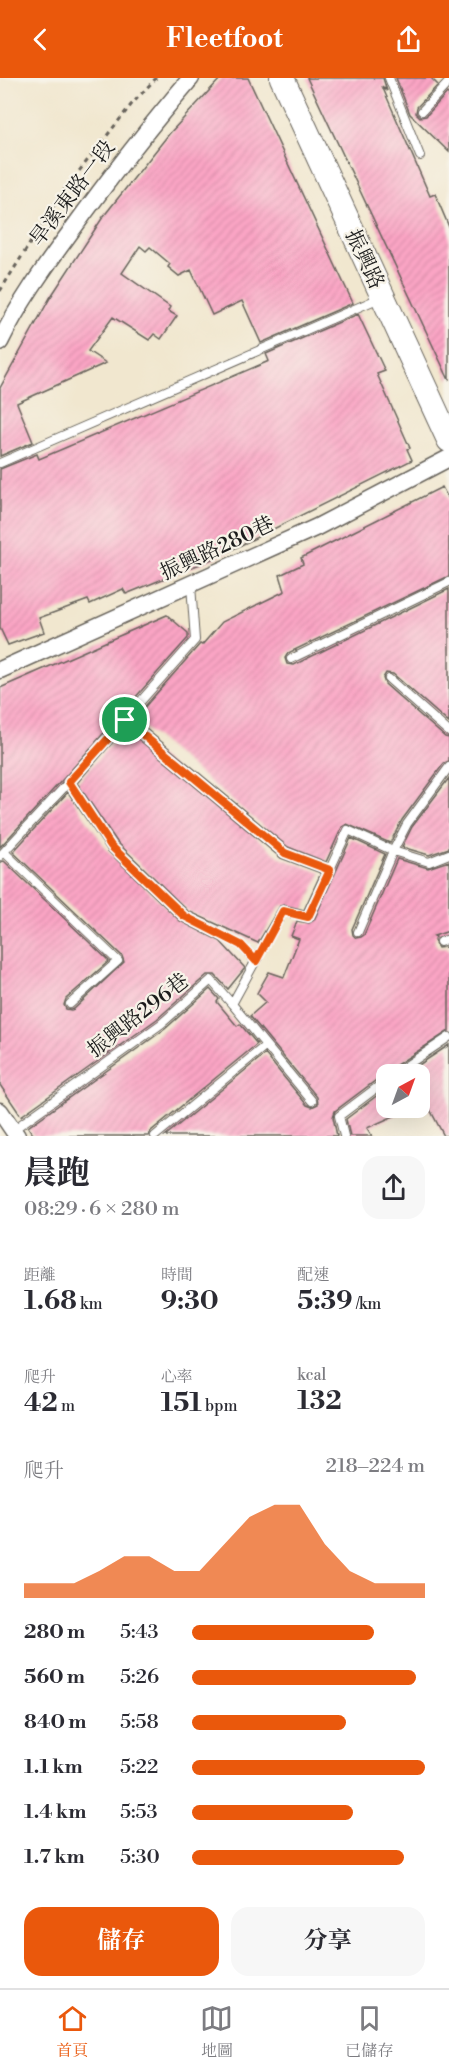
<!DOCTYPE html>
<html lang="zh-TW">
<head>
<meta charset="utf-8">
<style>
  :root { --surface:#fff; --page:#f7f7f7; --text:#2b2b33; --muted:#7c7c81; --line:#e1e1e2; --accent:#ea580c }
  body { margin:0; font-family:"Libre Bodoni","Noto Serif TC",serif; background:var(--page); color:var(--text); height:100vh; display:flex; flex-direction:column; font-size:22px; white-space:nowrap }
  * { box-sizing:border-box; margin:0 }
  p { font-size:20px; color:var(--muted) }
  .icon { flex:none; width:33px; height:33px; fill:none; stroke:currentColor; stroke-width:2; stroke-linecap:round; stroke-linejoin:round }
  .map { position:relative; height:1058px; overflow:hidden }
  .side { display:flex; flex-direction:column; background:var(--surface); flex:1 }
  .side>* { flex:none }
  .needle { width:39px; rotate:41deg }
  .fabs { position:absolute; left:376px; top:986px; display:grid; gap:12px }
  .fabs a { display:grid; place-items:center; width:54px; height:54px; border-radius:12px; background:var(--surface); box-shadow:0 6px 24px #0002; font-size:30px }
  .pin { position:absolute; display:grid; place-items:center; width:51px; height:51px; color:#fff; margin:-26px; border:3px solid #fff; border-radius:50%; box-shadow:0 2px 6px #0007 }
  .round { display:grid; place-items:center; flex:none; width:63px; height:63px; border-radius:18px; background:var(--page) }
  .overview { display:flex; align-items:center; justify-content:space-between; height:102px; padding:0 24px }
  h1 { font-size:33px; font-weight:700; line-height:45px }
  .figures { display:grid; grid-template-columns:repeat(3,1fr); gap:9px; height:102px; padding:6px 24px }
  .figures div { display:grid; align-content:center }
  .figures b { font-size:26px; font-weight:700 }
  .figures small { font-size:16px; font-weight:400 }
  .figures p { font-size:16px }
  .chart { height:168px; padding:12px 24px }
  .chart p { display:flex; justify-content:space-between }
  .chart svg { width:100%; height:108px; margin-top:6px; fill:var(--accent); opacity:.7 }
  .action { display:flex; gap:12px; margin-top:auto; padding:12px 24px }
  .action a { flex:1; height:69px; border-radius:18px; background:var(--accent); color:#fff; font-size:24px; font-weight:700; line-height:69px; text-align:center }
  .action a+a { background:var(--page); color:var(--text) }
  ul { padding:0 24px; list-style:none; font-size:20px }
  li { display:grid; grid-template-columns:96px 72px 1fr; align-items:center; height:45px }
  li i { height:15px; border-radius:8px; background:var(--accent) }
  header { display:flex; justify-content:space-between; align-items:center; height:78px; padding:0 24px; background:var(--accent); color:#fff; font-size:27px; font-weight:700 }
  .dock { display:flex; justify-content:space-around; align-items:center; height:84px; border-top:2px solid var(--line); background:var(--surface); font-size:16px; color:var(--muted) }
  .dock a { display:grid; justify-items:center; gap:3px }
  .dock .on { color:var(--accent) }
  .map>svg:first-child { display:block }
  .building { fill:url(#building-hatch) }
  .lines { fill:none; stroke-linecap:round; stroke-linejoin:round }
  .lane-casing { stroke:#67635b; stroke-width:10 }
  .street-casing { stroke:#67635b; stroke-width:19 }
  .secondary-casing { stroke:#67635b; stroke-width:26 }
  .path { stroke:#67635b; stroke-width:3; stroke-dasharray:4.5 4.5; stroke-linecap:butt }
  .lane { stroke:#fff; stroke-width:8 }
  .street { stroke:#fff; stroke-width:16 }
  .secondary { stroke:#fff; stroke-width:24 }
  .route-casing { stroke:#fff; stroke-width:12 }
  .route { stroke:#ea580c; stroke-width:8 }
  .labels { text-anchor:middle; stroke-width:4.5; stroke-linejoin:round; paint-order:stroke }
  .street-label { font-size:21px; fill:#1c1c1c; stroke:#f7f3e8 }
</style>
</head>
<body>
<header><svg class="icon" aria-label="back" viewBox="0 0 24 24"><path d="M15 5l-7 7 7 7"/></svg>Fleetfoot<svg class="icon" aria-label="share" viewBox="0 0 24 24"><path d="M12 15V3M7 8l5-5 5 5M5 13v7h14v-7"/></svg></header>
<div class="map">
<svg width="449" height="1058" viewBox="0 0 449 1058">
  <defs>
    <pattern id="building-hatch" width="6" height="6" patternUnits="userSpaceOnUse" patternTransform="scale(1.5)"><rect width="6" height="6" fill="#fba5c5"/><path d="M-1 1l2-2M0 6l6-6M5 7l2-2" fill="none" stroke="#d78da9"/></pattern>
  </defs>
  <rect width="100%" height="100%" fill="#f7f3e8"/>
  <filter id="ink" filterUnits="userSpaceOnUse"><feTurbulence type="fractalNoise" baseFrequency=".0167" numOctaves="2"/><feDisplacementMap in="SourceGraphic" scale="12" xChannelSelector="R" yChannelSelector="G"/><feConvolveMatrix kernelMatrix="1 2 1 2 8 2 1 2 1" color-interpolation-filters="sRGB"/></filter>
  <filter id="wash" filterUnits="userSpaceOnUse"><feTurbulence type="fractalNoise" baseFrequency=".008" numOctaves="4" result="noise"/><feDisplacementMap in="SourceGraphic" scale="24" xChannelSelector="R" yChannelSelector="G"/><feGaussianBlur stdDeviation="1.35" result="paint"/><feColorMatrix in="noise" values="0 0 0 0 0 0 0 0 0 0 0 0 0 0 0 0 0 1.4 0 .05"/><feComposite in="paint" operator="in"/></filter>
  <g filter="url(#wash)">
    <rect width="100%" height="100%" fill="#f1e7cf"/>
    <g id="blocks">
      <path class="building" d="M 221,0 L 248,0 L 353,225 L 261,265 L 242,223 L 212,237 L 191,192 L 179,198 L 168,189 L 170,186 L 150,169 L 146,173 L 140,168 L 122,195 L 170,229 L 168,233 L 177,238 L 161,261 L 154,256 L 149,262 L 113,239 L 88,273 L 106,285 L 17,325 L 33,364 L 0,378 L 0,310 L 50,220 L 103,139 L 169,56 Z
        M 307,0 L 383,0 L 387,13 L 382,8 L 430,118 L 435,116 L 449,149 L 449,302 Z
        M 396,0 L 431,0 L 438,7 L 417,29 L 416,35 L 420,39 L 426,38 L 447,15 L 449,17 L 449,74 L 410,36 Z
        M 358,236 L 385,293 L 377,296 L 410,370 L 407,371 L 412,382 L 217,479 L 126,516 L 123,511 L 90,526 L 88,522 L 39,540 L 44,554 L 8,567 L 0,550 L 0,391 L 37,376 L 39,381 L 269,283 L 266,276 Z
        M 442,409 L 449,422 L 449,498 L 288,575 L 285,580 L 287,586 L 294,587 L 449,511 L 449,645 L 393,596 L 386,595 L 383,600 L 385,606 L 445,659 L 449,660 L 449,683 L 444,685 L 402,742 L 390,765 L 347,746 L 342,749 L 326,784 L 288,769 L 134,641 L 200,566 L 202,567 L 222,544 L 285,513 L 280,497 L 303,486 L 301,480 Z
        M 167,537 L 188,555 L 188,560 L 64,700 L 0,769 L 0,610 Z
        M 125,650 L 281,780 L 321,795 L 304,832 L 284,827 L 280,828 L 258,865 L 188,833 L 117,764 L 77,705 Z
        M 449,700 L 449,770 L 429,777 L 402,769 L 412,749 Z
        M 68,714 L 108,773 L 180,843 L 220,863 L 245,890 L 228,911 L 215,897 L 207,897 L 157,941 L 21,1038 L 0,1007 L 0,784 L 4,783 L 109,883 L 66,921 L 64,927 L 66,931 L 71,932 L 74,931 L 124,884 L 122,878 L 13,774 Z
        M 351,760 L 385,776 L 352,851 L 353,857 L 356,860 L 361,859 L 364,857 L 397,781 L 428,790 L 449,783 L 449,853 L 434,858 L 436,859 L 434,863 L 438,870 L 446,869 L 449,871 L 449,953 L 390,991 L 388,996 L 383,997 L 335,1033 L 333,1039 L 337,1058 L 165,1058 L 265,976 L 307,1027 L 312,1029 L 318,1026 L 317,1019 L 250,938 L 266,924 L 257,915 L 269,894 L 284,899 L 299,861 L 291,858 L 297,843 L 309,845 L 314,842 Z
        M 210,911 L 219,921 L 217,924 L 237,948 L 240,946 L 257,966 L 151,1053 L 149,1058 L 34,1058 L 28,1049 L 165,951 Z
        M 449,967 L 449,1058 L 444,1058 L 426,1024 L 420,1026 L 420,996 L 405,996 Z
        M 387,1010 L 387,1029 L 414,1029 L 367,1050 L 372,1058 L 350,1058 L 346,1041 Z"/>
    </g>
  </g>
  <g filter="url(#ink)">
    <use href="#blocks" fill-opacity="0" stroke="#67635b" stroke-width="1.5"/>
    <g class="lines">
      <g class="lane-casing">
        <path id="lane" d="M 389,0 L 420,78
          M 422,33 L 449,4
          M 0,385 L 382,219
          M 291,581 L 449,504
          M 389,601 L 449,654
          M 125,642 L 285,775 L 330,792
          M 69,704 L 112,768 L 184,838 L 241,867 L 256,883
          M 4,774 L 118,883 L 70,926
          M 0,778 L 69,704 L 195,562 L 191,507
          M 358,854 L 393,773 L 429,784 L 449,776
          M 440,864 L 449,861
          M 232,926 L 312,1023
          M 394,996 L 449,959
          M 17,1049 L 161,946 L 211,902 L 232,926 L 283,833 L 308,839 L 348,752 L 393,773 L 407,746 L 449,689
          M 155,1058 L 265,968
          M 344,1058 L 339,1038 L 387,1002"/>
      </g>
      <g class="street-casing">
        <path id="street" d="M 0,264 C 19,225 44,190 69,156 C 108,102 148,50 191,0
          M 0,592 L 317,449 L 449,380
          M 0,1033 L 17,1058"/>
      </g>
      <g class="secondary-casing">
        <path id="secondary" d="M 282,0 L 449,362"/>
      </g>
      <path class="path" d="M 0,213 L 61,116 L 131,27 L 156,0"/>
      <use href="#lane" class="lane"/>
      <use href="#street" class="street"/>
      <use href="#secondary" class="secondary"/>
    </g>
  </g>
  <g class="lines" filter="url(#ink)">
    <g class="route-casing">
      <path id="route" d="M 125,642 L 285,775 L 330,792 L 308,839 L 283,833 L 256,883 L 241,867 L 184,838 L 111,768 L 69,704 Z"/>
    </g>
    <use href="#route" class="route"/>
  </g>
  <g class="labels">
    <g class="street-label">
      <text transform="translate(72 115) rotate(-53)" y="7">旱溪東路一段</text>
      <text transform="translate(365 181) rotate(65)" y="7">振興路</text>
      <text transform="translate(217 470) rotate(-25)" y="7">振興路280巷</text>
      <text transform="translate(138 937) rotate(-38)" y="7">振興路296巷</text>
    </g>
  </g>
</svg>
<div class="fabs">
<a><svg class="needle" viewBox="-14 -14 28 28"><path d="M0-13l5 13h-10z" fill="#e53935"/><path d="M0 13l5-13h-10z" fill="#7c7c81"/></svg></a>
</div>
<div class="pin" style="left:125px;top:642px;background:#1e9e55"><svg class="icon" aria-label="arrive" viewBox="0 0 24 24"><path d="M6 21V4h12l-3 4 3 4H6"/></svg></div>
</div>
<section class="side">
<div class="overview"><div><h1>晨跑</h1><p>08:29 · 6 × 280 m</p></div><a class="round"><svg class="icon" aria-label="share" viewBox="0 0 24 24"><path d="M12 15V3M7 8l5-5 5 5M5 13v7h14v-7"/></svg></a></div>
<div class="figures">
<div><p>距離</p><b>1.68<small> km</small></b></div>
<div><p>時間</p><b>9:30</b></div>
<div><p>配速</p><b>5:39<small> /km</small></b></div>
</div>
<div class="figures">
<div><p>爬升</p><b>42<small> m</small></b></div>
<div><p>心率</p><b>151<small> bpm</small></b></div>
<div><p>kcal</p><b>132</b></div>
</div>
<div class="chart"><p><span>爬升</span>218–224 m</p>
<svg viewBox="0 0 160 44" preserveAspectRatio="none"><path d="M0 44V38L10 38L20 38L30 33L40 27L50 27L60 33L70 33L80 22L90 11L100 6L110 6L120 22L130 33L140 38L150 38L160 38V44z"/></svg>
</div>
<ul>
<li><b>280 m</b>5:43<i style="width:78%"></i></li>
<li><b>560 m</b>5:26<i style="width:96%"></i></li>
<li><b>840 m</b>5:58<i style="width:66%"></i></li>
<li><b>1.1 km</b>5:22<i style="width:100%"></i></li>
<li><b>1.4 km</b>5:53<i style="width:69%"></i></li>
<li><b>1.7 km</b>5:30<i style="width:91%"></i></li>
</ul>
<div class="action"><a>儲存</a><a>分享</a></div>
</section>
<nav class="dock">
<a class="on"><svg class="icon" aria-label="home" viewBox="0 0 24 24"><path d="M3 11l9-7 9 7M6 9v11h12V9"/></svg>首頁</a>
<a><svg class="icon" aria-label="map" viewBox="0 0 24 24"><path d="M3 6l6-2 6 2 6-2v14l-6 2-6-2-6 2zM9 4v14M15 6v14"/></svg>地圖</a>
<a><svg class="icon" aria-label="saved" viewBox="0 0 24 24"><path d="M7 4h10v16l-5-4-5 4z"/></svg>已儲存</a>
</nav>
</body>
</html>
